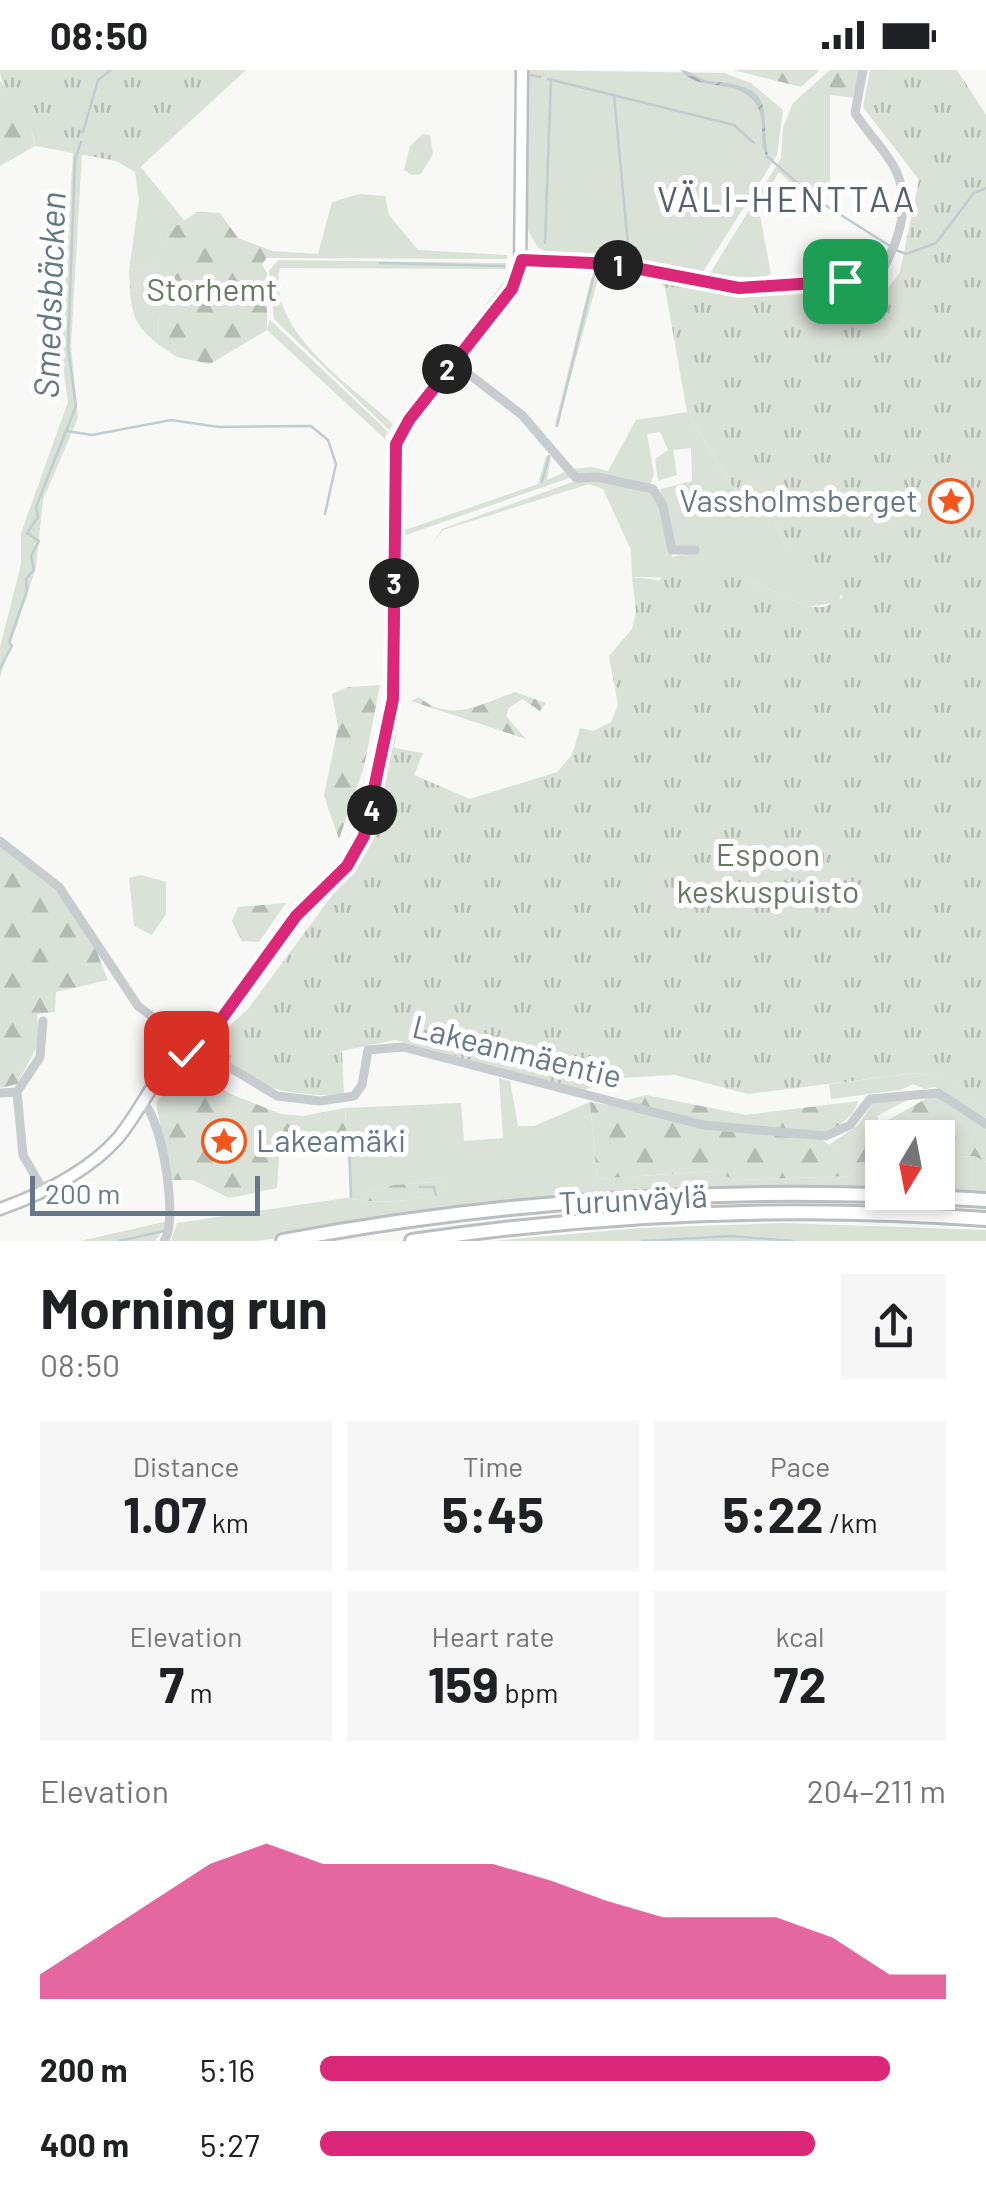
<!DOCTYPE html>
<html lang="en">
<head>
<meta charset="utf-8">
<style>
  :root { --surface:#fff; --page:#f6f6f6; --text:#202124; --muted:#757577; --accent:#db2777 }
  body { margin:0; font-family:Barlow,sans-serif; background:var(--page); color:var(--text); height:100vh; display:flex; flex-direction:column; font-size:38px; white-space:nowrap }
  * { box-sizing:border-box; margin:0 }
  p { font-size:32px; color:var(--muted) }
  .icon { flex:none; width:55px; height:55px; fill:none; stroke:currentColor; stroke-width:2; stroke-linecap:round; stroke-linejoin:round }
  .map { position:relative; height:1171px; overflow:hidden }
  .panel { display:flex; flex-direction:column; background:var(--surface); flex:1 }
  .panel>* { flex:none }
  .needle { width:65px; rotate:190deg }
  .tools { position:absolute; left:865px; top:1050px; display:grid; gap:20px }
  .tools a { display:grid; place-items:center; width:90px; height:90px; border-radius:0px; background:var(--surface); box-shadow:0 5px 15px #0003; font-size:50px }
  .scale { position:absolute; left:30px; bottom:25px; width:230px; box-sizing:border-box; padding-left:10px; border:5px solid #657889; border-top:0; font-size:28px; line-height:35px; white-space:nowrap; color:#657889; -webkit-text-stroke:8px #fff; paint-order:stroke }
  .pin { position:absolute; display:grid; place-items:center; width:85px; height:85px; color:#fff; margin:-42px; border-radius:20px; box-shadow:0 5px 15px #0006 }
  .km { position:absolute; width:50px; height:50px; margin:-25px; border-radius:50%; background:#222; color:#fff; font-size:28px; line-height:50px; text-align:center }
  .round { display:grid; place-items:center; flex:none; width:105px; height:105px; border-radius:0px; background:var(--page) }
  .headline { display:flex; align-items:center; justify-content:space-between; height:170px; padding:0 40px }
  h1 { font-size:55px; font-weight:700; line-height:75px }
  .figures { display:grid; grid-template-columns:repeat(3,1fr); gap:15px; height:170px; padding:10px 40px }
  .figures div { display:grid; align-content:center; border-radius:0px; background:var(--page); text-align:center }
  .figures b { font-size:50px; font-weight:700 }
  .figures small { font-size:28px; font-weight:400 }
  .figures p { font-size:28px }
  .chart { height:280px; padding:20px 40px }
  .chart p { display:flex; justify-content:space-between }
  .chart svg { width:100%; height:180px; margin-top:10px; fill:var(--accent); opacity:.7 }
  ul { padding:0 40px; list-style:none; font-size:32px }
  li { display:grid; grid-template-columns:160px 120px 1fr; align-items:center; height:75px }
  li i { height:25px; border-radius:12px; background:var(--accent) }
  .status { display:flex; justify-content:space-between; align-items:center; height:70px; padding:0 50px; background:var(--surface); direction:ltr }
  .status svg { height:28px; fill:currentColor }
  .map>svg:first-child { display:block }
  .grass { fill:#dae1d6 }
  .forest { fill:url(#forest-firs) }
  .park { fill:url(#park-tufts) }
  .water { fill:url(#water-waves) }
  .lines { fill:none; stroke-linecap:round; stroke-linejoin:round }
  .stream { stroke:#c1ccd1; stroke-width:2.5 }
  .major-casing { stroke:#bbbfc3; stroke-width:15 }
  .highway-casing { stroke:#babec1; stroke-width:18 }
  .minor { stroke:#c8cccf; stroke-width:9 }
  .major { stroke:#fff; stroke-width:10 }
  .highway { stroke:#fff; stroke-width:12 }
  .route-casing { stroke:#fff; stroke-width:20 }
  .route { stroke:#db2777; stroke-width:12 }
  .labels { text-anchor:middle; stroke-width:10; stroke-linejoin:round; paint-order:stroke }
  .park-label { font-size:32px; fill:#657a60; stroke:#fff }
  .poi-label { font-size:32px; fill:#657889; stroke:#fff; text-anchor:end }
  .street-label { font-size:32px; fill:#657889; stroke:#fff }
  .neighbourhood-label { font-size:35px; letter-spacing:2.5px; fill:#54616e; stroke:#fff }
  .water-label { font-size:35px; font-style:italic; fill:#617984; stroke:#fff }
</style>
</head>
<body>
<div class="status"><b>08:50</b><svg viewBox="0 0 49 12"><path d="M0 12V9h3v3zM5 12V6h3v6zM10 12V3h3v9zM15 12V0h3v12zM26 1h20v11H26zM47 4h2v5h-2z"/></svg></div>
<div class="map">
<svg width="986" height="1171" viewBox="0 0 986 1171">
  <defs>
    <pattern id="forest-firs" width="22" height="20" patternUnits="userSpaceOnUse" patternTransform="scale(2.5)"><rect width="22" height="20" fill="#dae1d6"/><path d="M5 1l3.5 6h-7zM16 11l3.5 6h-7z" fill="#b4bbb3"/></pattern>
    <pattern id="park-tufts" width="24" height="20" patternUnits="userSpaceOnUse" patternTransform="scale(2.5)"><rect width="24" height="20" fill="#dae1d6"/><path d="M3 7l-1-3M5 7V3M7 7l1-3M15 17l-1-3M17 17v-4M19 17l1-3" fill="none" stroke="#b4bbb3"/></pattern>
    <pattern id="water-waves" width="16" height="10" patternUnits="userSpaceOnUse" patternTransform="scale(2.5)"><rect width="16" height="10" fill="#c1ccd1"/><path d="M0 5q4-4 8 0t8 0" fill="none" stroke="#a0aaaf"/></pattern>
  </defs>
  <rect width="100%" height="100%" fill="#f8f9f6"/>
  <path class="grass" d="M 527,0 L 724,3 L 751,13 L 783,40 L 777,85 L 701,205 L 615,187 L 552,184 L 538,178 L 526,157 Z
    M 830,0 L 830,123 L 810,131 L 779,102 L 758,135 L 771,204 L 762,208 L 709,205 L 781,88 L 783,58 L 793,33 Z
    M 423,64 L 430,65 L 433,84 L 421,104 L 412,105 L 404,100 L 410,76 Z
    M 73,82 L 82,83 L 71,276 L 78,348 L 43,430 L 36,497 L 0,607 L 0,577 L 21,494 L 21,463 L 68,332 L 61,283 Z
    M 140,96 L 184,150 L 168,161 L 161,193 L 129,201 L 139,129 L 135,102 Z
    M 359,124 L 385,126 L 389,145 L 418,180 L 507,185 L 507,189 L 265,188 L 272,181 L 318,184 L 332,132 Z
    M 278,190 L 506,193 L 506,199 L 280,198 C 266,261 352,316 393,354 L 389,360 L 274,249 L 269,201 Z
    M 591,208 L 598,209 L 557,356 L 555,355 Z
    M 130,219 L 158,233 L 159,275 C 138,258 131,247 130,219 Z
    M 270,250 L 381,355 L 387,361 L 385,369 L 267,260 Z
    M 687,342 L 734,418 L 769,438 L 784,474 L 842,522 L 838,532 L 808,537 L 747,509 L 632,507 L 631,480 L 603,419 L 589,414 L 443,460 L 433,473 L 442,459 L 575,411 L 591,408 L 650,421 L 661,436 L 672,487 L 699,481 L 683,482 L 670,473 L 660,419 L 692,411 L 691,378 L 673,380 L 677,405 L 658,411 L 655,389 L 668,380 L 660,362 L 647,364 L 654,404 L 650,416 L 576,406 L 571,399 L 592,397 L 608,401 L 636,350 Z
    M 546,386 L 551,387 L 547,410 L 567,401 L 572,407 L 406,465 L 405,460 L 538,414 Z
    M 141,805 L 166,812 L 166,844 L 152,865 L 134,856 L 129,808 Z
    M 915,1003 L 946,1007 L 986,1045 L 986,1051 L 935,1017 L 925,1019 L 913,1014 L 901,1020 L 831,1029 L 829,1014 Z
    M 499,1008 L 510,1011 L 518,1056 L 534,1056 L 590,1032 L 597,1109 L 715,1101 L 735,1110 L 850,1106 L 859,1092 L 882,1092 L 882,1119 L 676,1120 L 569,1128 L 256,1171 L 171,1171 L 177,1153 L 346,1128 C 375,1134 415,1133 443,1120 L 442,1111 L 394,1115 L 351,1127 L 345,1038 L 461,1033 L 464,1071 L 503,1068 Z
    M 907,1030 L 877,1046 L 880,1055 L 866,1062 L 858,1080 L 838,1080 L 829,1075 L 858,1055 L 874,1031 Z
    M 974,1086 L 986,1092 L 986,1124 L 938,1121 L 938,1088 Z
    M 164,1152 L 168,1154 L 155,1171 L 80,1171 Z
    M 783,1153 L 986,1160 L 986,1171 L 492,1171 L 641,1158 Z"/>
  <path class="forest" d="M 733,0 L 820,0 L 801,17 Z
    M 830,0 L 861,0 L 855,28 L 830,25 Z
    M 0,11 L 28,45 L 35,76 L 0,96 Z
    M 197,142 L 220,143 L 238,168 L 272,181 L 262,194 L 267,203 L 267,260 L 210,294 L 177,287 L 159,275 L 158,233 L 130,219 L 129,201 L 160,193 L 168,161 Z
    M 380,615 L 364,697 L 339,769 L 324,726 L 338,657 L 332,624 L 348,617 Z
    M 515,622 L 546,633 L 540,641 L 522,629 L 509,638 L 506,646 L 526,669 L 411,631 L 419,627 C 451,654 481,634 515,622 Z
    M 0,771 L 59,817 L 93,872 L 108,910 L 56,922 L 55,942 L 37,944 L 39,973 L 17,1014 L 0,1018 Z
    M 286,833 L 259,872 L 242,871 L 232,851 L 238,837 Z
    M 195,988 L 228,1023 L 281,1044 L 303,1046 L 345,1038 L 347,1072 L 280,1074 L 277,1118 L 229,1128 L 193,1110 L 170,1110 L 156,1032 Z
    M 646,1025 L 746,1045 L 858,1031 C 853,1052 833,1058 815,1066 L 838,1080 L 858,1080 L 866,1062 L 933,1025 L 941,1026 L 986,1056 L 986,1092 L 974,1086 L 938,1088 L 938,1068 L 882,1068 L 882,1092 L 859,1092 L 850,1106 L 735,1110 L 714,1101 L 597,1109 L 590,1032 L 608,1035 Z
    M 443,1111 L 443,1120 C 416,1133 375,1134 346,1128 L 394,1115 Z"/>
  <path class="park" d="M 0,0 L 246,0 L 135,102 L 116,91 L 35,76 C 31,38 0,23 0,0 Z
    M 870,0 L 957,0 L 986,45 L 986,1045 L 945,1007 L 915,1003 L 748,1024 L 675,1005 L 620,1008 L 584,1020 L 395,970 L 342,981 L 344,1024 C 299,1029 234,1017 208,975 L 248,939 L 367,778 L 390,677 L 423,683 L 414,705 L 470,729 L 557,702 L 572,685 L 580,658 L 593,661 L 611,652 L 618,635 L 609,586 L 632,559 L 636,541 L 632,507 L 659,510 L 684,489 L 747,509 L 808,537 L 824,537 L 843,527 L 837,519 L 817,520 L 784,474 L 769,438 L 734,418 L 687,342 L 665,218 L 660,212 C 688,216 717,221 746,223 C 792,226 836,206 878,232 L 900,202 L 919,110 L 863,37 Z"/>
  <path class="water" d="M 680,0 C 692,0 696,9 709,11 C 782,17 758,40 769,91 C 755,72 770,49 753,30 C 731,7 700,23 680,0 Z"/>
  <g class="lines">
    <path class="stream" d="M 531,5 L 540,7
      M 548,9 L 734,55 L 754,73
      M 614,25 L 629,186
      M 83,62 L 98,10 L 111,0
      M 768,87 L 814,128 L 890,176
      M 545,173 L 551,10
      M 896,180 L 906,184 L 936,173 L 974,123 L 986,118
      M 380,193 L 504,196
      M 545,197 L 595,201 L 557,356
      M 67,361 L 92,365 L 171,350 L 219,357 L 311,356 L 328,370 L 336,394 L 325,444
      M 542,412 L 549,386
      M 0,598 L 12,576 L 9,572 L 27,521 L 26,509 L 34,500 L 31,486 L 39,471 L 27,463 L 38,447 L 36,437 L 76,336 L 68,278 L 75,90 L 81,72
      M 349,1075 L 351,1127
      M 420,1117 L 434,1117 L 436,1125
      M 119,1171 L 164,1161
      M 643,1171 L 731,1166 L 793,1171"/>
    <g class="major-casing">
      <path id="major" d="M 159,1011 L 212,961 L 296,846 L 347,796 L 365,766 L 388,668 L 394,616 L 396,374 L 409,350 L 520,203 L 522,0
        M 0,1139 C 42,1124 88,1102 118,1068 C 151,1028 166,975 216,953"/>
    </g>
    <g class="highway-casing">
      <path id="highway" d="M 283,1171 C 514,1127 751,1115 986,1130
        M 412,1171 C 601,1143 796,1135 986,1149"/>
    </g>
    <path class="minor" d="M 522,190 L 614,194 L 726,218 L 845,211 L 873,218 C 892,184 914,143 897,103 C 888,82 867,63 855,43 L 863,0
      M 453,292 L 522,345 L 576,408 L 597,407 L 653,419 L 663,436 L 672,480 L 695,480
      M 0,771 L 59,817 L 138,936 L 181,968 L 277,1026 L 320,1031 L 354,1026 L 362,1015 L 368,980 L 403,977 L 703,1055 L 826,1066 L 850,1055 L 870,1029 L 938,1023 L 986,1054
      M 17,1022 L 23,1085 L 43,1120
      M 17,1022 L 40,987 L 43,951
      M 0,1023 L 17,1022
      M 144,1034 C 162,1050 179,1152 164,1171"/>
    <use href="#major" class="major"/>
    <use href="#highway" class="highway"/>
  </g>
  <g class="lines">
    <g class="route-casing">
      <path id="route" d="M 186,983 L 212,962 L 296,846 L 347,796 L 364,766 L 393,629 L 396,374 L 409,350 L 512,219 L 522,190 L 614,194 L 739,218 L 845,211"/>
    </g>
    <use href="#route" class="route"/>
  </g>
  <defs>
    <g id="sight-ring" transform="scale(2.25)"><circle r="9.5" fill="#fff" stroke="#f2571d" stroke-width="1.5"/><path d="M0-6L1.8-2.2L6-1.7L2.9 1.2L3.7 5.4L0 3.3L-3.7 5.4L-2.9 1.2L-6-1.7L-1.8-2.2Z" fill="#f2571d"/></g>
  </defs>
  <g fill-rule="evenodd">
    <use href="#sight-ring" x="951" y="431"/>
    <use href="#sight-ring" x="224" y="1071"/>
  </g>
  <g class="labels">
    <g class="park-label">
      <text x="212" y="231">Storhemt</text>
      <text x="768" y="796">Espoon<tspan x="768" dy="37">keskuspuisto</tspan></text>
    </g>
    <g class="poi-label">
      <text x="918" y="442">Vassholmsberget</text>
      <text x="256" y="1082" text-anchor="start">Lakeamäki</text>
    </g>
    <g class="street-label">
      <text transform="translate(517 982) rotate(14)" y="11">Lakeanmäentie</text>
      <text transform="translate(633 1130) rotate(-3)" y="11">Turunväylä</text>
    </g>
    <g class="neighbourhood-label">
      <text x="787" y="142">VÄLI-HENTTAA</text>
    </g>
    <g class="water-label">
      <text transform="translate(50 225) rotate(-88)" y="12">Smedsbäcken</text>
    </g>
  </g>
</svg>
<div class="tools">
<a><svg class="needle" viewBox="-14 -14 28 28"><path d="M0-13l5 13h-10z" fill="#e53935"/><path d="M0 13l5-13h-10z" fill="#757577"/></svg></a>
</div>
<div class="scale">200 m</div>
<div class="pin" style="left:845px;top:211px;background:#1e9e55"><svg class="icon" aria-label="arrive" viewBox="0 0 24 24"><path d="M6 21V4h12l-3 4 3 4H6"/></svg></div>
<div class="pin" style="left:186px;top:983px;background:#d93025"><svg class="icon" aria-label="check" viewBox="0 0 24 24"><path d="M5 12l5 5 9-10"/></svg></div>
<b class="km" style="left:618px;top:195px">1</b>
<b class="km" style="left:447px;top:299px">2</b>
<b class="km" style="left:394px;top:513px">3</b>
<b class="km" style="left:372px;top:740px">4</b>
</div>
<section class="panel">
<div class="headline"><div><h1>Morning run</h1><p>08:50</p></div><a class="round"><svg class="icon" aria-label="share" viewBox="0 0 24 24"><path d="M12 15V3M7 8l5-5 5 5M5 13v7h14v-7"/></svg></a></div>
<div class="figures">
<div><p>Distance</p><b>1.07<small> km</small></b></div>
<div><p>Time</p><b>5:45</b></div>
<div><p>Pace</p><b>5:22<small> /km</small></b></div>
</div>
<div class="figures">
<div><p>Elevation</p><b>7<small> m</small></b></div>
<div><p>Heart rate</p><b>159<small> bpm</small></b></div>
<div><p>kcal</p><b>72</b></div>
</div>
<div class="chart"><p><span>Elevation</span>204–211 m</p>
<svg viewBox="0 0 160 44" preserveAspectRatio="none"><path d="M0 44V38L10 29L20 20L30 11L40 6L50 11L60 11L70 11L80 11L90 15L100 20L110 24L120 24L130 24L140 29L150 38L160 38V44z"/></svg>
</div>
<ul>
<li><b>200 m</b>5:16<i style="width:91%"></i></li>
<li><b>400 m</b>5:27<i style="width:79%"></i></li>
</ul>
</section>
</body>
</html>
